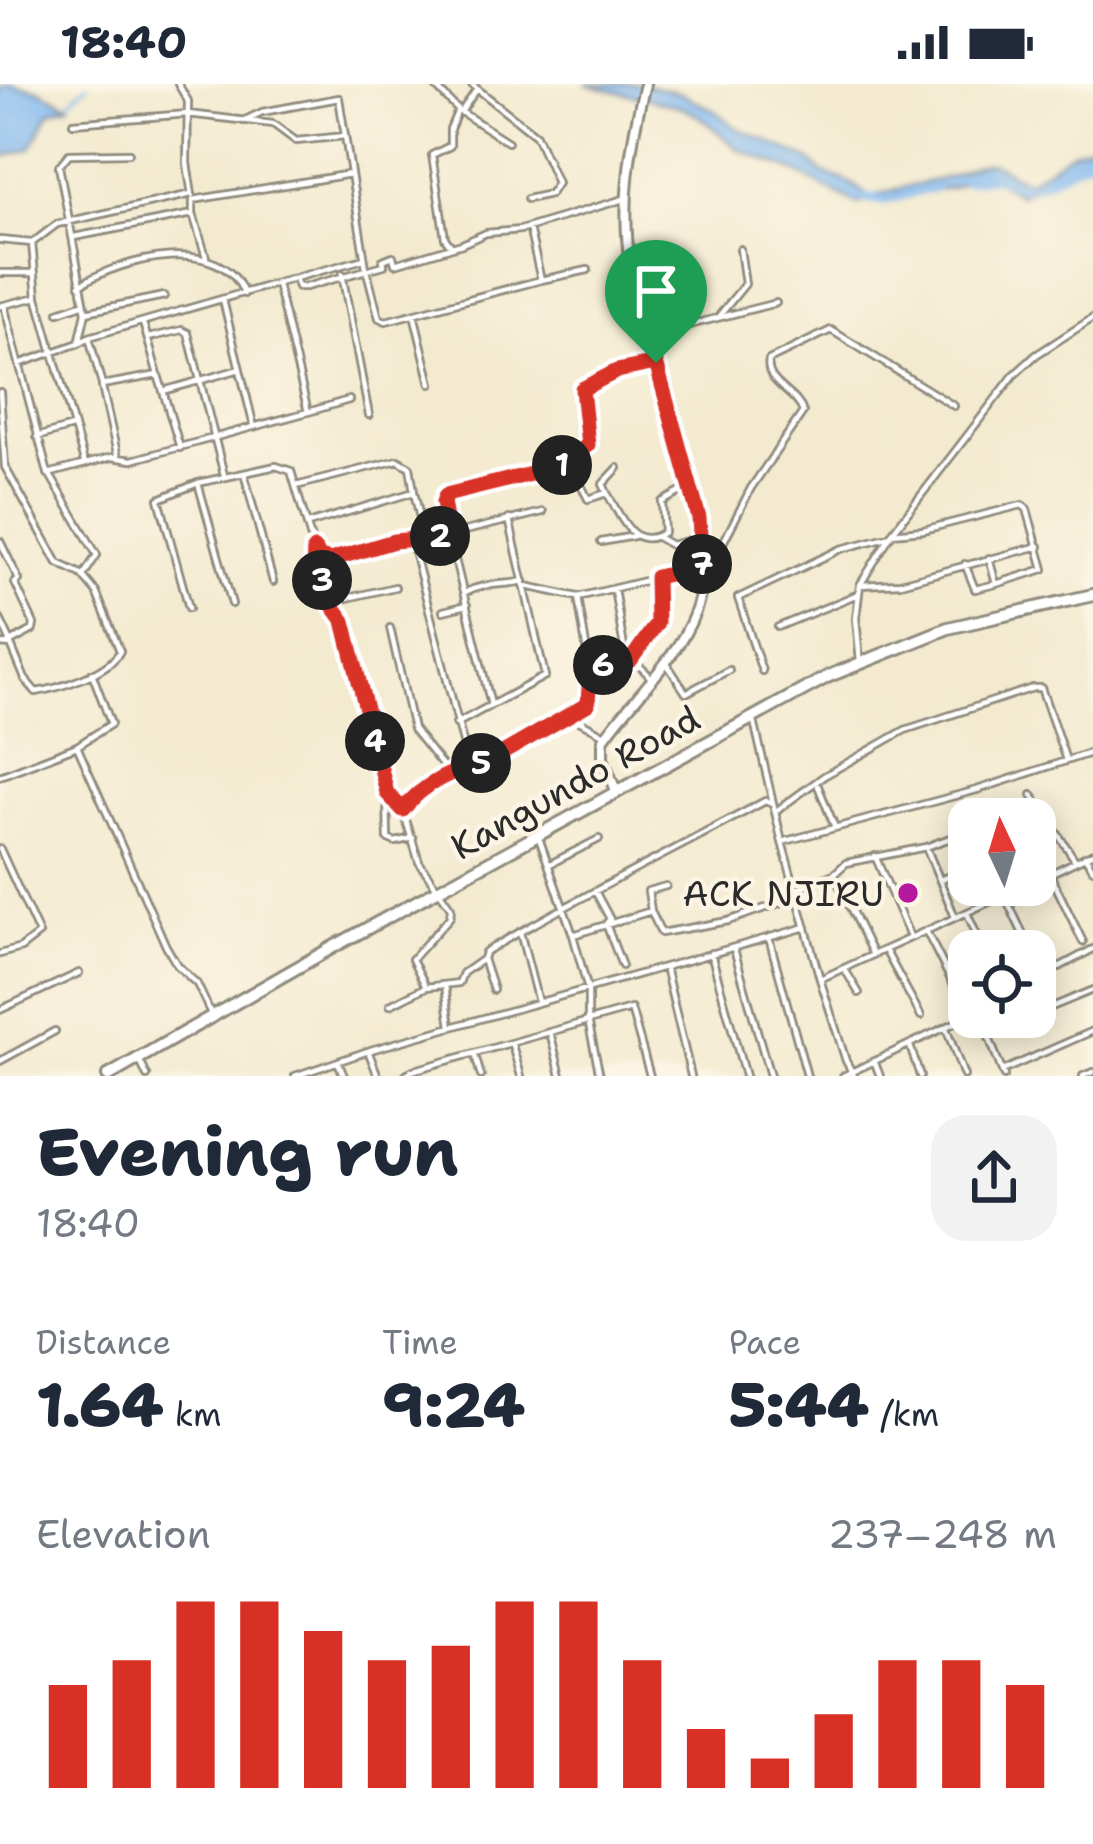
<!DOCTYPE html>
<html lang="en">
<head>
<meta charset="utf-8">
<style>
  :root { --surface:#fff; --page:#f2f2f3; --text:#1f2937; --muted:#747a83; --accent:#d93025 }
  body { margin:0; font-family:"Shantell Sans",sans-serif; background:var(--page); color:var(--text); height:100vh; display:flex; flex-direction:column; font-size:45px; white-space:nowrap }
  * { box-sizing:border-box; margin:0 }
  p { font-size:39px; color:var(--muted) }
  .icon { flex:none; width:66px; height:66px; fill:none; stroke:currentColor; stroke-width:2; stroke-linecap:round; stroke-linejoin:round }
  .map { position:relative; height:992px; overflow:hidden }
  .drawer { display:flex; flex-direction:column; background:var(--surface); flex:1 }
  .drawer>* { flex:none }
  .needle { width:78px; rotate:356deg }
  .tools { position:absolute; left:948px; top:714px; display:grid; gap:24px }
  .tools a { display:grid; place-items:center; width:108px; height:108px; border-radius:24px; background:var(--surface); box-shadow:0 6px 30px #0003; font-size:60px }
  .pin { position:absolute; display:grid; place-items:center; width:102px; height:102px; color:#fff; margin:-123px -51px; border-radius:50% 50% 50% 0; rotate:-45deg; box-shadow:0 0 12px #0007 }
  .pin .icon { rotate:45deg }
  .km { position:absolute; width:60px; height:60px; margin:-30px; border-radius:50%; background:#222; color:#fff; font-size:33px; line-height:60px; text-align:center }
  .round { display:grid; place-items:center; flex:none; width:126px; height:126px; border-radius:36px; background:var(--page) }
  .headline { display:flex; align-items:center; justify-content:space-between; height:204px; padding:0 36px }
  h1 { font-size:66px; font-weight:800; line-height:90px }
  .figures { display:grid; grid-template-columns:repeat(3,1fr); gap:18px; height:204px; padding:12px 36px }
  .figures div { display:grid; align-content:center }
  .figures b { font-size:60px; font-weight:800 }
  .figures small { font-size:33px; font-weight:400 }
  .figures p { font-size:33px }
  .chart { height:336px; padding:24px 36px }
  .chart p { display:flex; justify-content:space-between }
  .chart svg { width:100%; height:216px; margin-top:12px; stroke:var(--accent); stroke-width:6 }
  .status { display:flex; justify-content:space-between; align-items:center; height:84px; padding:0 60px; background:var(--surface); direction:ltr }
  .status svg { height:33px; fill:currentColor }
  .map>svg:first-child { display:block }
  .water { fill:#82b9f1; stroke:#56728e; stroke-width:3 }
  .lines { fill:none; stroke-linecap:round; stroke-linejoin:round }
  .stream { stroke:#82b9f1; stroke-width:3 }
  .river { stroke:#82b9f1; stroke-width:10 }
  .minor-casing { stroke:#8f8a7d; stroke-width:10 }
  .secondary-casing { stroke:#8f8a7d; stroke-width:14 }
  .trunk-casing { stroke:#8f8a7d; stroke-width:16 }
  .minor { stroke:#fff; stroke-width:4.5 }
  .secondary { stroke:#fff; stroke-width:8 }
  .trunk { stroke:#fff; stroke-width:10 }
  .route-casing { stroke:#fff; stroke-width:24 }
  .route { stroke:#d93025; stroke-width:15 }
  .poi-dot { fill:#b5179e; stroke:#fcf5e5; stroke-width:4.5 }
  .labels { text-anchor:middle; stroke-width:9; stroke-linejoin:round; paint-order:stroke }
  .street-label { font-size:36px; fill:#2b2b2b; stroke:#fcf5e5 }
  .poi-label { font-size:36px; fill:#2b2b2b; stroke:#fcf5e5; text-anchor:end }
</style>
</head>
<body>
<div class="status"><b>18:40</b><svg viewBox="0 0 49 12"><path d="M0 12V9h3v3zM5 12V6h3v6zM10 12V3h3v9zM15 12V0h3v12zM26 1h20v11H26zM47 4h2v5h-2z"/></svg></div>
<div class="map">
<svg width="1093" height="992" viewBox="0 0 1093 992">
  <rect width="100%" height="100%" fill="#fcf5e5"/>
  <filter id="ink" filterUnits="userSpaceOnUse"><feTurbulence type="fractalNoise" baseFrequency=".00833" numOctaves="2"/><feDisplacementMap in="SourceGraphic" scale="24" xChannelSelector="R" yChannelSelector="G"/><feConvolveMatrix kernelMatrix="1 2 1 2 8 2 1 2 1" color-interpolation-filters="sRGB"/></filter>
  <filter id="wash" filterUnits="userSpaceOnUse"><feTurbulence type="fractalNoise" baseFrequency=".004" numOctaves="4" result="noise"/><feDisplacementMap in="SourceGraphic" scale="48" xChannelSelector="R" yChannelSelector="G"/><feGaussianBlur stdDeviation="2.7" result="paint"/><feColorMatrix in="noise" values="0 0 0 0 0 0 0 0 0 0 0 0 0 0 0 0 0 1.4 0 .05"/><feComposite in="paint" operator="in"/></filter>
  <g filter="url(#wash)">
    <rect width="100%" height="100%" fill="#f3eacf"/>
    <path class="water" d="M 9,0 L 39,6 L 69,21 L 50,27 L 31,64 L 0,74 L 0,4 Z
      M 585,0 L 642,0 L 680,9 L 718,29 L 735,43 L 808,75 L 823,89 L 847,97 L 871,113 C 897,104 922,100 948,93 C 961,90 971,80 985,79 C 1002,78 1011,95 1029,96 L 1074,66 L 1093,60 L 1093,71 L 1080,74 L 1019,111 L 985,89 L 950,104 L 897,109 L 857,120 L 789,85 L 738,65 L 699,32 L 678,22 Z"/>
    <g class="lines">
      <path class="stream" d="M 69,18 L 88,0"/>
      <path class="river" d="M 964,96 L 996,92 L 1004,97
        M 1036,100 L 1093,72
        M 865,114 L 884,116 L 935,103"/>
    </g>
  </g>
  <g filter="url(#ink)">
    <g class="lines">
      <g class="minor-casing">
        <path id="minor" d="M 178,0 L 188,17 L 187,79 L 192,111
          M 433,0 L 458,26 L 508,58
          M 471,0 L 536,51 L 557,99 L 550,110 L 527,115
          M 461,28 L 477,5
          M 243,37 L 262,28 L 339,14 L 366,184 L 379,234 L 386,237 L 541,196
          M 73,39 L 188,30 L 273,40 L 296,57 L 345,52
          M 529,144 L 541,196 L 588,186
          M 74,153 L 193,130
          M 0,156 L 32,159 L 57,140 L 192,110
          M 32,159 L 37,213
          M 451,162 L 445,154 L 432,71 L 450,62 L 450,45 L 458,26
          M 206,173 L 193,130 L 193,116 L 351,90
          M 0,189 L 33,189
          M 342,190 L 369,331
          M 295,194 L 364,175
          M 80,201 C 122,174 222,149 244,210
          M 223,216 L 254,343
          M 4,221 L 47,386 L 97,471 L 83,492
          M 0,222 L 37,213 L 84,378
          M 59,228 L 82,220
          M 86,228 L 164,212
          M 414,230 L 431,300
          M 719,232 L 745,200 L 740,165
          M 143,239 L 158,291
          M 646,252 L 776,219
          M 89,253 L 79,259 L 86,228 L 59,82 L 69,70 L 129,69
          M 148,254 L 182,246 L 188,249 L 224,391
          M 19,280 L 79,259
          M 240,285 L 163,307 L 158,291 L 102,301 L 89,253 L 295,194 L 298,203 L 306,203 L 384,181 L 383,176 L 393,172 L 395,180 L 462,160 L 486,149 L 520,146 L 624,115
          M 102,303 L 118,374
          M 163,307 L 180,364
          M 0,308 L 5,383 L 58,479 L 81,490 L 96,508 L 120,567 C 109,589 60,604 36,608 L 25,595 L 11,561 L 0,560
          M 308,328 L 349,316
          M 37,353 L 72,343
          M 569,377 L 588,415 L 607,409 C 621,432 633,469 664,448 L 662,418 L 690,403
          M 244,389 L 276,382 L 291,387 L 314,465 L 324,476 L 394,457 L 449,451 L 491,621
          M 48,390 L 112,373 L 132,376 L 308,328 L 277,200
          M 296,402 L 398,376 L 410,383 L 414,408
          M 607,409 L 603,400 L 618,384
          M 543,428 L 449,451 L 443,419 L 450,409 L 555,384 L 588,361 C 587,347 579,329 581,313 C 583,291 637,281 656,279
          M 308,440 L 414,408 L 424,452
          M 892,449 L 923,446 L 1022,421 L 1027,425 L 1044,485 L 996,500 L 989,474
          M 657,453 L 671,461 L 701,453
          M 411,455 L 469,682
          M 0,457 L 19,496 L 15,499 L 34,540 L 33,546 L 9,559
          M 601,458 L 634,452
          M 314,465 L 313,488 L 324,499 L 330,518 L 344,537 L 387,709 L 403,726 C 420,701 457,683 487,678 L 588,620 L 590,587 L 578,513
          M 702,468 L 717,466 L 723,459 L 751,404 L 803,328 C 796,307 764,300 769,276 L 831,246 L 954,322
          M 965,480 L 975,505 L 996,500
          M 860,501 L 900,499 L 1039,462
          M 526,502 L 578,513 L 702,483
          M 614,505 L 626,575
          M 464,509 C 484,498 503,502 524,497
          M 330,518 L 395,503
          M 232,520 L 198,399 L 244,389 L 273,498
          M 189,524 L 159,415 L 198,399
          M 443,527 L 467,521
          M 0,535 L 11,558
          M 778,543 L 858,510
          M 390,544 L 413,645 L 450,691
          M 631,576 L 658,535 L 656,494
          M 665,577 L 686,609 L 729,586
          M 860,578 L 856,534 L 860,501 L 892,449 L 1014,291 L 1036,271 L 1093,234
          M 590,587 C 618,572 631,569 651,594
          M 762,587 L 738,514 L 841,465 L 891,452
          M 92,589 L 111,640 L 77,662 L 166,862 L 177,881 L 197,900 L 212,932
          M 568,631 L 605,651
          M 753,633 L 782,758 L 820,895 L 846,977 L 854,992
          M 456,640 L 545,592 L 509,435
          M 0,692 L 77,662
          M 818,702 L 834,741
          M 387,709 L 388,755 L 395,758 L 413,754
          M 1032,711 L 1075,776
          M 403,726 L 419,778 L 451,824 L 450,833 L 412,875 L 426,903
          M 776,727 L 824,692 L 905,646 L 1033,604 L 1041,604 L 1066,676
          M 539,754 L 573,851 L 588,906 L 588,936 L 600,992
          M 782,758 L 977,706 L 1093,668
          M 926,763 L 955,833
          M 0,765 L 39,850 L 21,864 L 0,870
          M 875,772 L 910,853
          M 1085,772 L 1093,785
          M 550,780 L 599,755
          M 834,790 L 873,871
          M 1050,790 L 1083,858
          M 940,796 L 969,783
          M 1035,797 L 1093,769
          M 797,805 L 834,790 L 846,779 L 926,763 L 969,747
          M 595,807 L 610,835 L 606,840 L 622,882
          M 1005,812 L 1031,867
          M 651,827 L 648,807 L 666,802
          M 967,829 L 984,867
          M 926,847 L 958,910
          M 520,848 L 538,918
          M 573,851 L 651,827 L 661,849 L 728,837 L 800,812
          M 769,854 L 807,992
          M 734,865 L 770,992
          M 885,866 L 921,932
          M 711,869 L 745,992
          M 483,875 L 493,906
          M 665,883 L 691,992
          M 844,884 L 859,909
          M 820,895 L 1027,801
          M 1035,896 L 1093,865
          M 445,901 L 451,943
          M 390,921 L 426,903 L 459,899 L 463,889 L 483,875 L 485,868 C 577,814 673,767 765,717 L 773,719
          M 0,926 L 79,889
          M 1035,930 L 1093,906
          M 981,933 L 1004,992
          M 946,944 L 964,992
          M 550,948 L 561,992
          M 988,949 L 1027,933
          M 512,961 L 521,992
          M 910,962 L 920,992
          M 369,969 L 378,992
          M 475,971 L 481,992
          M 139,975 L 147,992
          M 0,977 L 55,947
          M 338,978 L 344,992
          M 875,979 L 880,992
          M 1002,987 L 1093,947
          M 295,992 L 374,965 L 806,843
          M 405,992 L 411,987 L 631,925 L 650,992
          M 843,992 L 969,932
          M 1083,992 L 1093,988"/>
      </g>
      <g class="secondary-casing">
        <path id="secondary" d="M 617,709 L 603,674 L 603,656 C 635,610 687,568 700,512 C 716,441 668,322 646,253 C 618,162 622,91 645,0"/>
      </g>
      <g class="trunk-casing">
        <path id="trunk" d="M 108,992 L 335,862 L 829,592 L 948,544 L 1093,511"/>
      </g>
      <use href="#minor" class="minor"/>
      <use href="#secondary" class="secondary"/>
      <use href="#trunk" class="trunk"/>
    </g>
  </g>
  <g class="lines" filter="url(#ink)">
    <g class="route-casing">
      <path id="route" d="M 656,279 L 699,434 L 702,483 L 656,493 L 657,539 L 631,576 L 590,586 L 588,620 L 487,678 C 457,684 421,700 403,726 L 387,709 L 344,537 L 330,518 L 324,499 L 313,488 L 314,465 L 320,473 L 330,476 L 394,457 L 449,452 L 443,418 L 446,411 L 555,384 L 588,361 L 582,305 L 617,287 Z"/>
    </g>
    <use href="#route" class="route"/>
  </g>
  <circle class="poi-dot" cx="908" cy="809" r="12"/>
  <g class="labels">
    <g class="street-label">
      <text transform="translate(575 698) rotate(-29)" y="13">Kangundo Road</text>
    </g>
    <g class="poi-label">
      <text x="884" y="822">ACK NJIRU</text>
    </g>
  </g>
</svg>
<div class="tools">
<a><svg class="needle" viewBox="-14 -14 28 28"><path d="M0-13l5 13h-10z" fill="#e53935"/><path d="M0 13l5-13h-10z" fill="#747a83"/></svg></a>
<a><svg class="icon" aria-label="locate" viewBox="0 0 24 24"><circle cx="12" cy="12" r="6"/><path d="M12 2v4M12 18v4M2 12h4M18 12h4"/></svg></a>
</div>
<div class="pin" style="left:656px;top:279px;background:#1e9e55"><svg class="icon" aria-label="arrive" viewBox="0 0 24 24"><path d="M6 21V4h12l-3 4 3 4H6"/></svg></div>
<b class="km" style="left:562px;top:381px">1</b>
<b class="km" style="left:440px;top:452px">2</b>
<b class="km" style="left:322px;top:496px">3</b>
<b class="km" style="left:375px;top:657px">4</b>
<b class="km" style="left:481px;top:679px">5</b>
<b class="km" style="left:603px;top:581px">6</b>
<b class="km" style="left:702px;top:480px">7</b>
</div>
<section class="drawer">
<div class="headline"><div><h1>Evening run</h1><p>18:40</p></div><a class="round"><svg class="icon" aria-label="share" viewBox="0 0 24 24"><path d="M12 15V3M7 8l5-5 5 5M5 13v7h14v-7"/></svg></a></div>
<div class="figures">
<div><p>Distance</p><b>1.64<small> km</small></b></div>
<div><p>Time</p><b>9:24</b></div>
<div><p>Pace</p><b>5:44<small> /km</small></b></div>
</div>
<div class="chart"><p><span>Elevation</span>237–248 m</p>
<svg viewBox="0 0 160 44" preserveAspectRatio="none"><path d="M5 44V23M15 44V18M25 44V6M35 44V6M45 44V12M55 44V18M65 44V15M75 44V6M85 44V6M95 44V18M105 44V32M115 44V38M125 44V29M135 44V18M145 44V18M155 44V23"/></svg>
</div>
</section>
</body>
</html>
